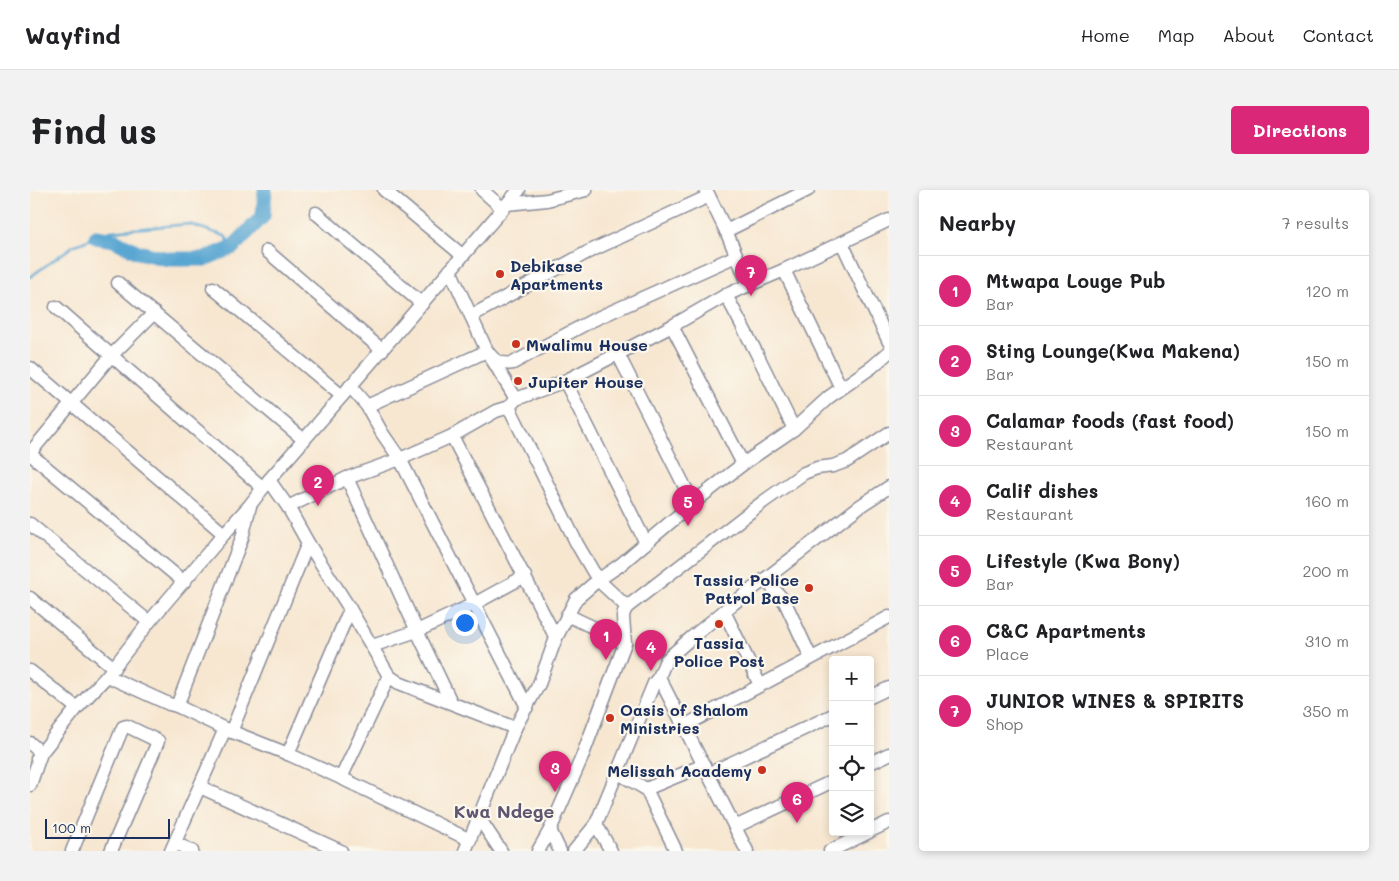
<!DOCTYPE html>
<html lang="en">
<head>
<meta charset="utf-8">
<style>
  body { margin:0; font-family:Mali,sans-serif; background:#f2f2f2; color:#202124 }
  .controls { position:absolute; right:15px; bottom:15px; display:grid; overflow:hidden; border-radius:5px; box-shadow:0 2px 8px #0003 }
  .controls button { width:45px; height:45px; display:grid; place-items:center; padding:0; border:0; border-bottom:1px solid #e0e0e0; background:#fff; color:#202124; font:25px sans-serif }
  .scale { position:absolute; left:15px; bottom:12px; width:125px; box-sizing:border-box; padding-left:5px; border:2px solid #1b2f5e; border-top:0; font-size:14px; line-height:18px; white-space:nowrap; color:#1b2f5e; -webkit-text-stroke:4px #fbf7ec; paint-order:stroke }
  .you { position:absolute; left:434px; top:432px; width:18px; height:18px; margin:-12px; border:4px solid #fff; border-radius:50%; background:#1a73e8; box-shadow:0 0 0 8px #1a73e833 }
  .badge { display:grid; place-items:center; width:32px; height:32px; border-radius:50%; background:#db2777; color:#fff; font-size:16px; font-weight:700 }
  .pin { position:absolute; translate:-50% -41px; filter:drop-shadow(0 1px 2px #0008) }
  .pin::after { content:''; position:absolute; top:26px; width:18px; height:15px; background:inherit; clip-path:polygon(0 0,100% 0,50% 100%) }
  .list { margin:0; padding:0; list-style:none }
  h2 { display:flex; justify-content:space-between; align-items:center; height:65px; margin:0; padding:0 20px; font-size:21px }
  h2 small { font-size:16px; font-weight:400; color:#757577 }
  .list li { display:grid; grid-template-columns:32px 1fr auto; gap:15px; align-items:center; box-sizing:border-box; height:70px; padding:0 20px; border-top:1px solid #e0e0e0 }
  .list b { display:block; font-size:19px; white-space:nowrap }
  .list p { margin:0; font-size:16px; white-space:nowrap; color:#757577 }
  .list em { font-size:16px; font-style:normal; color:#757577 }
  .icon { flex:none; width:28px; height:28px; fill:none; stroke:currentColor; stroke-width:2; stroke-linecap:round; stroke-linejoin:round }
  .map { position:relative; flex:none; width:859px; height:661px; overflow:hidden; border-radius:5px }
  header { display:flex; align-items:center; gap:30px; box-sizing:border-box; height:70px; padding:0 25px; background:#fff; border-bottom:1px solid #e0e0e0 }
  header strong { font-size:24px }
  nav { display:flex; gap:28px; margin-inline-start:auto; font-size:18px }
  .intro { display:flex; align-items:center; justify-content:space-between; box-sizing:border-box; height:120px; padding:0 30px }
  h1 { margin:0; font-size:35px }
  .button { padding:12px 22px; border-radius:5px; background:#db2777; color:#fff; font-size:18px; font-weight:700 }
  main { display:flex; gap:30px; padding:0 30px }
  aside { flex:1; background:#fff; border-radius:5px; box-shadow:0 2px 8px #0003 }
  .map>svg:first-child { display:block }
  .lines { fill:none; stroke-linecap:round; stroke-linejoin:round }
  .stream { stroke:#59a6d2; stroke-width:2.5 }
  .river { stroke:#59a6d2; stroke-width:15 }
  .minor-casing { stroke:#898b98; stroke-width:15 }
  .minor { stroke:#fff; stroke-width:12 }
  .poi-dot { fill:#c8321e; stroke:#fbf7ec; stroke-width:2 }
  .labels { text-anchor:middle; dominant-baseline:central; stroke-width:4.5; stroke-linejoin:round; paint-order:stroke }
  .poi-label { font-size:16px; font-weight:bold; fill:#1b2f5e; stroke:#fbf7ec; text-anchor:start }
  .neighbourhood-label { font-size:18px; font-weight:bold; fill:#5e5570; stroke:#fbf7ec }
</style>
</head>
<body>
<header>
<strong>Wayfind</strong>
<nav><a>Home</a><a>Map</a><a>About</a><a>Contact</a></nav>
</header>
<div class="intro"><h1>Find us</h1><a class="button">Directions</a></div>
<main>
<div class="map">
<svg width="859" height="661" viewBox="0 0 859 661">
  <rect width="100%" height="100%" fill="#fbf7ec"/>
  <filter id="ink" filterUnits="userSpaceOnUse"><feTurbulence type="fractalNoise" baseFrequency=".02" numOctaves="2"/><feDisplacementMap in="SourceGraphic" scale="10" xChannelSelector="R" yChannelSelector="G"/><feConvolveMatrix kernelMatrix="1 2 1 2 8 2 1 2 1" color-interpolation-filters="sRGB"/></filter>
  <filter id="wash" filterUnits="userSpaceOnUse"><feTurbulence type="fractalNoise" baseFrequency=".0096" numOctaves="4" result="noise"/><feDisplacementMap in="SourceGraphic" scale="20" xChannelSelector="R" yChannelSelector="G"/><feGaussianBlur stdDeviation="1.12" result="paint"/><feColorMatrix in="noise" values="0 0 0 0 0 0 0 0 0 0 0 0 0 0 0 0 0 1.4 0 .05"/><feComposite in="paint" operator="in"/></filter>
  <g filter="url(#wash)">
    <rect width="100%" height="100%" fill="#f7e7d1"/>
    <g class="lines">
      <!-- stream -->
      <polyline class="stream" points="0,87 43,56 81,41 159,34 195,46 203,57"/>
      <!-- river -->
      <polyline class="river" points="66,47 84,50 108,62 138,69 174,69 203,57 233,26 235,0"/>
    </g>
  </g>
  <g filter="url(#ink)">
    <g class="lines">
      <defs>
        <g id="minor">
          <polyline points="354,0 432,65"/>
          <polyline points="452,0 472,18"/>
          <polyline points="676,0 696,41 719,95"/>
          <polyline points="477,14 517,10 556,0"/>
          <polyline points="286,23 392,114"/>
          <polyline points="696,41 778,0"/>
          <polyline points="812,53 859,152"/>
          <polyline points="237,61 352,160"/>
          <path d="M420,80L457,161C464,171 471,175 483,173L563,130L706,66"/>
          <polyline points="754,80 811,198"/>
          <polyline points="88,93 274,250"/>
          <polyline points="183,98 312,206"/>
          <polyline points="696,105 725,160 764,239"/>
          <polyline points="26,117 233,298"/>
          <polyline points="441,126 556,63 679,6"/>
          <polyline points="642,136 713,274"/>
          <polyline points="588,164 663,313"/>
          <polyline points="0,178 194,344"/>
          <polyline points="535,191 616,353"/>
          <polyline points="320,196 337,216 352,243 370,269 497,517"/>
          <polyline points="337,216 457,161 486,209"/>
          <polyline points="479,217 547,354 568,390 597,417"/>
          <polyline points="422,246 526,448"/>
          <polyline points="0,263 81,166 124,123"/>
          <polyline points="0,264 154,392"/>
          <polyline points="317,288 387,441 421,512"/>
          <polyline points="239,290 258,317 278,353 320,419 359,486 369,493 485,538"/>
          <polyline points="258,317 317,288 370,269 422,246 466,221 479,217 486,209 535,191 642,136 696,105 754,80 859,30"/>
          <polyline points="0,334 119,432"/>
          <polyline points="735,389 755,412 781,468"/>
          <polyline points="0,408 84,478"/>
          <polyline points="694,421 730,495"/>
          <polyline points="537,425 569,440 595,453"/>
          <polyline points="342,456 387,441 444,414 495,386"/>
          <polyline points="0,481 47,518"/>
          <polyline points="77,486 139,514 147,516 195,539 258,564 311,588 440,650"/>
          <polyline points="629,487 717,661"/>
          <polyline points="840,507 859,498"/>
          <polyline points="147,516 212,348 220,316"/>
          <polyline points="654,536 859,427"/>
          <polyline points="201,542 278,353"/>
          <polyline points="0,553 11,563 7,569"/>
          <polyline points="258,564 320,419"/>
          <polyline points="840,573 859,564"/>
          <polyline points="588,583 616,599 674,575"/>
          <polyline points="678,584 803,525"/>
          <polyline points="311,588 359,486"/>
          <path d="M0,595L11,563L47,518L77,486L119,432L194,344L220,315L239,290C323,194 406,97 489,0"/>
          <polyline points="170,597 311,661"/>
          <polyline points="616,599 646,661"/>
          <polyline points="449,628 471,661"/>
          <polyline points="566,634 581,661"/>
          <polyline points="705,637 803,591"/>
          <polyline points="520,640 530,661"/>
          <polyline points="840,641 859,632"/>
          <polyline points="145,653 162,661"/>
          <polyline points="42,661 93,537 97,536 128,551 127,554 81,661"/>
          <polyline points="141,661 195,539"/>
          <polyline points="435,661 485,538 509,494 526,448 546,409 568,390 590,375 663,313 713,274 764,239 799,207 842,177 859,162"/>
          <polyline points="508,661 520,640 552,567 595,453 593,427 594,422 597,417 733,312 774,283 787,278 803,276 817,271 859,243"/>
          <polyline points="544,661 566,634 624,493 629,487 636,470 661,448 704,413 830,316 859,297"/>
          <polyline points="800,661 839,642"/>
        </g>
      </defs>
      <!-- minor casing -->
      <use href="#minor" class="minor-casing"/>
      <!-- minor -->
      <use href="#minor" class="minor"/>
    </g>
  </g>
  <!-- markers -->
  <g class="poi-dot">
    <circle cx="470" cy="84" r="5"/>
    <circle cx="486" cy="154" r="5"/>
    <circle cx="488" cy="191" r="5"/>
    <circle cx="779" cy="398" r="5"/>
    <circle cx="689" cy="434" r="5"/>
    <circle cx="580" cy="528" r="5"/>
    <circle cx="732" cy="580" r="5"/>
  </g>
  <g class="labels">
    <!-- poi labels -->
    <g class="poi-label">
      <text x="480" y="75">Debikase<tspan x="480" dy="18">Apartments</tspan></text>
      <text x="496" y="154">Mwalimu House</text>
      <text x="498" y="191">Jupiter House</text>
      <text x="769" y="389" text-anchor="end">Tassia Police<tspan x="769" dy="18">Patrol Base</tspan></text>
      <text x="689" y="452" text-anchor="middle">Tassia<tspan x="689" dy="18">Police Post</tspan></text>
      <text x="590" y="519">Oasis of Shalom<tspan x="590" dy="18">Ministries</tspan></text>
      <text x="722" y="580" text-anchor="end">Melissah Academy</text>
    </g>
    <!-- neighbourhood labels -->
    <g class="neighbourhood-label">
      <text x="474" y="621">Kwa Ndege</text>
    </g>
  </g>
</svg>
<div class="controls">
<button>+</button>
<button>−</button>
<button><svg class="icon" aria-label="locate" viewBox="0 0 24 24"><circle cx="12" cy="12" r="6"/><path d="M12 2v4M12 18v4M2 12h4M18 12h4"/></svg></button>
<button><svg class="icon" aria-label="layers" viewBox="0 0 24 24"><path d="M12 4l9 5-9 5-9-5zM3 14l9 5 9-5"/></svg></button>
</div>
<div class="scale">100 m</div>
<div class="you"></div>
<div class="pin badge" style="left:576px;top:470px">1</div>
<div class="pin badge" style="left:288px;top:316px">2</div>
<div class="pin badge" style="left:525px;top:602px">3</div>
<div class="pin badge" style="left:621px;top:481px">4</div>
<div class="pin badge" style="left:658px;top:336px">5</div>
<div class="pin badge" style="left:767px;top:633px">6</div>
<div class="pin badge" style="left:721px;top:106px">7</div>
</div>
<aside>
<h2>Nearby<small>7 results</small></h2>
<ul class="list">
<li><span class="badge">1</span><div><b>Mtwapa Louge Pub</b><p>Bar</p></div><em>120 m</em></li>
<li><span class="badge">2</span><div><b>Sting Lounge(Kwa Makena)</b><p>Bar</p></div><em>150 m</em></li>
<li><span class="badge">3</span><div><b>Calamar foods (fast food)</b><p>Restaurant</p></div><em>150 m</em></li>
<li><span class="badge">4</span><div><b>Calif dishes</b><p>Restaurant</p></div><em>160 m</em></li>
<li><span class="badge">5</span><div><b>Lifestyle (Kwa Bony)</b><p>Bar</p></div><em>200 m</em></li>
<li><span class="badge">6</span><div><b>C&amp;C Apartments</b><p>Place</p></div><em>310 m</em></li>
<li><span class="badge">7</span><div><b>JUNIOR WINES &amp; SPIRITS</b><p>Shop</p></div><em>350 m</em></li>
</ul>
</aside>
</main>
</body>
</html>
